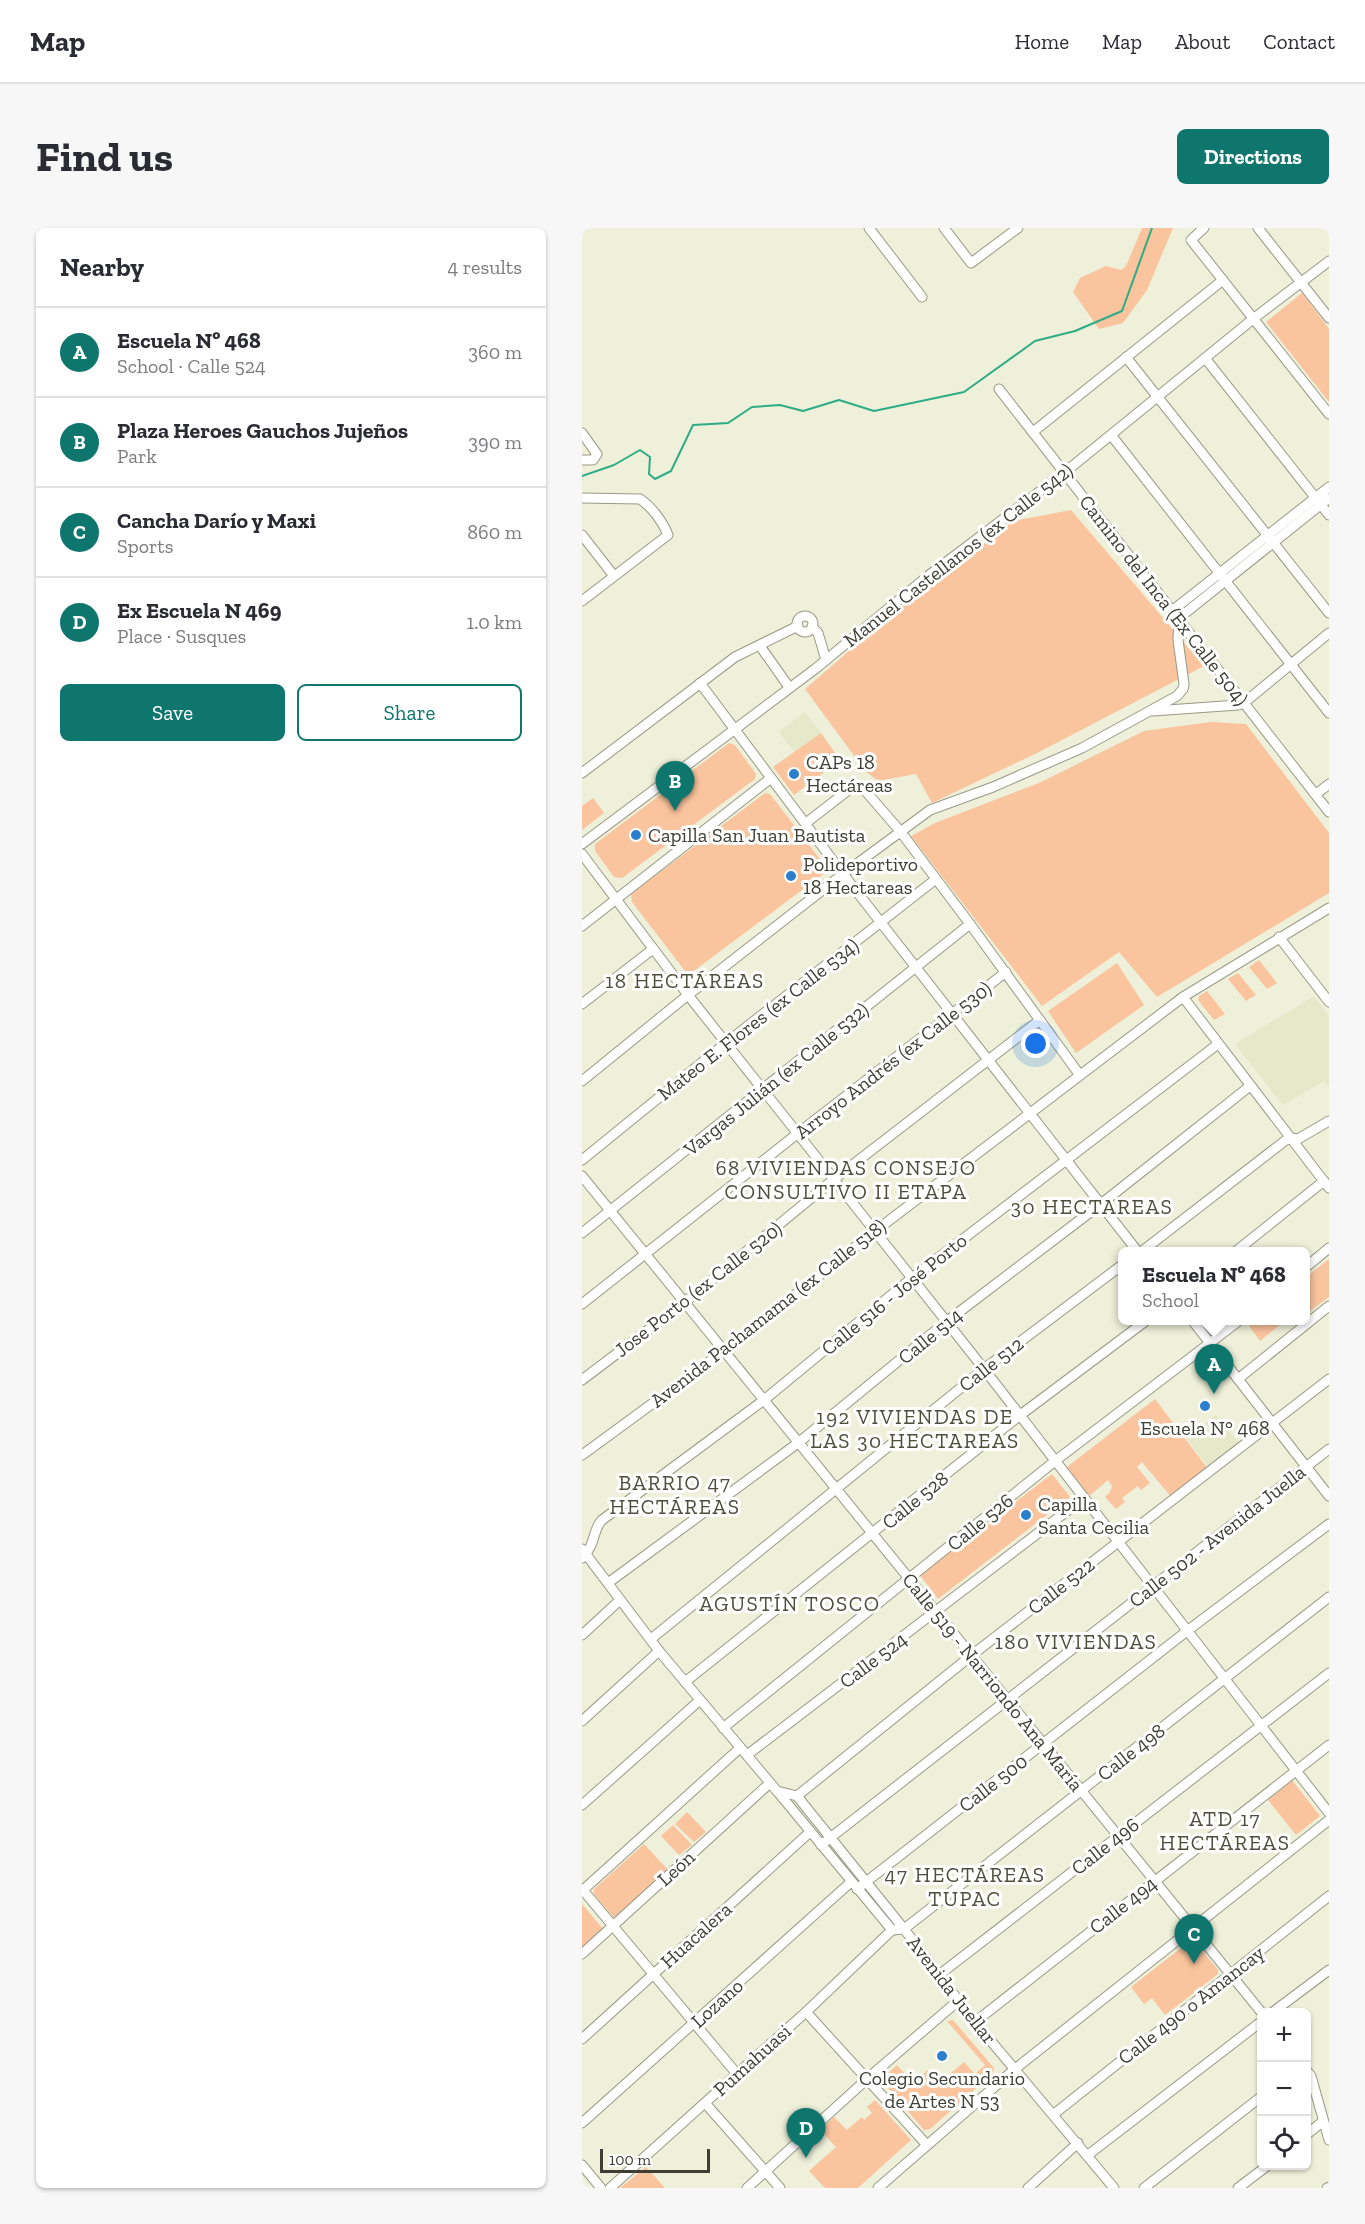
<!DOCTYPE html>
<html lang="en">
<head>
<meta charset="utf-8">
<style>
  body { margin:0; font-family:"Zilla Slab",serif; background:#f7f7f7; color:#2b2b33 }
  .controls { position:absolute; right:18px; bottom:18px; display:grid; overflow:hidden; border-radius:9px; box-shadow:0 2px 4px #0004 }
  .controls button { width:54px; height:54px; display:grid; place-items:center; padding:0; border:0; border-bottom:2px solid #e1e1e2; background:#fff; color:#2b2b33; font:30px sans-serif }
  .scale { position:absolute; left:18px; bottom:15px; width:110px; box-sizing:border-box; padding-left:6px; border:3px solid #3d3e34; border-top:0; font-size:16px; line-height:21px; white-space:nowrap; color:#3d3e34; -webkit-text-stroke:4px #fff; paint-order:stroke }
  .you { position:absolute; left:454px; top:816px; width:21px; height:21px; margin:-15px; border:4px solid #fff; border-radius:50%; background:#1a73e8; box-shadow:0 0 0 9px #1a73e833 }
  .badge { display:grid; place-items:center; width:39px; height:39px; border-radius:50%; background:#0f766e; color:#fff; font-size:20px; font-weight:700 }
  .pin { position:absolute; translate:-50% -50px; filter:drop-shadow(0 2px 3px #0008) }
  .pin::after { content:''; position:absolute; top:32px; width:21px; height:18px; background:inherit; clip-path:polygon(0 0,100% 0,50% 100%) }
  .popup { position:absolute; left:536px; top:1019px; width:192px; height:78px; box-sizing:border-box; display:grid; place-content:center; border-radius:9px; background:#fff; filter:drop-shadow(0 2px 4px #0005); font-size:20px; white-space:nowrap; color:#7c7c81 }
  .popup b { font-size:22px; color:#2b2b33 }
  .popup::after { content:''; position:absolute; left:50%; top:100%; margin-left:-12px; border:12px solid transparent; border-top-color:#fff }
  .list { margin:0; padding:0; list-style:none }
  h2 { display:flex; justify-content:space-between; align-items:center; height:78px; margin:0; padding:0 24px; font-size:26px }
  h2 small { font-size:20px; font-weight:400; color:#7c7c81 }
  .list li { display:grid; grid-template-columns:39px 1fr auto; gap:18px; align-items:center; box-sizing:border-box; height:90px; padding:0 24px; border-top:2px solid #e1e1e2 }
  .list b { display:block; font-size:22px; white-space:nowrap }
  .list p { margin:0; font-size:20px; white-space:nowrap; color:#7c7c81 }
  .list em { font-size:20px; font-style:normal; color:#7c7c81 }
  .actions { display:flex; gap:12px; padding:18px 24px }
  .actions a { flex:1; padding:14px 0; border:2px solid #0f766e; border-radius:9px; text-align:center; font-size:21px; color:#0f766e }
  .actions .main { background:#0f766e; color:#fff }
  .icon { flex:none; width:33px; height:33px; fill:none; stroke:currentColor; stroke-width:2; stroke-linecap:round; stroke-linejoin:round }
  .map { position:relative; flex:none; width:747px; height:1960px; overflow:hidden; border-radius:9px }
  header { display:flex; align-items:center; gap:36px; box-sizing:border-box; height:84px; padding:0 30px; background:#fff; border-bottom:2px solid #e1e1e2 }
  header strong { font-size:28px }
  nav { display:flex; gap:33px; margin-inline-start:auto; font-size:21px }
  .intro { display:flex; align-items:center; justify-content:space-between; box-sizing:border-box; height:144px; padding:0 36px }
  h1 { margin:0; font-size:42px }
  .button { padding:15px 27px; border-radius:9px; background:#0f766e; color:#fff; font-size:21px; font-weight:700 }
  main { display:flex; gap:36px; padding:0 36px }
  aside { flex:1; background:#fff; border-radius:9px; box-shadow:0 2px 4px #0004 }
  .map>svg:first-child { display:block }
  .built { fill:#e5e8c9 }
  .green { fill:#fac49e }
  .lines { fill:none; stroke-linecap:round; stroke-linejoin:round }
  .stream { stroke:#2dac85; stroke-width:2 }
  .minor-casing { stroke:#989a85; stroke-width:11 }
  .minor { stroke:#fff; stroke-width:9 }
  .poi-dot { fill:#2b7fcd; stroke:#fff; stroke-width:2 }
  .labels { text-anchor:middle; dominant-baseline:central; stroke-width:6; stroke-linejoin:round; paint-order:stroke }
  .street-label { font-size:20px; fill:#3d3e34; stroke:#fff }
  .poi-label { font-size:20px; fill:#3d3e34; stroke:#fff; text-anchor:start }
  .neighbourhood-label { font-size:21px; letter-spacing:1.5px; fill:#4d4f3b; stroke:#fff }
</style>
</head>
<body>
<header>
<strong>Map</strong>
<nav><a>Home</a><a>Map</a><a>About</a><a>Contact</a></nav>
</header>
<div class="intro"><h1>Find us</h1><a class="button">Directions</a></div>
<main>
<aside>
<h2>Nearby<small>4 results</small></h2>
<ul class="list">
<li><span class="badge">A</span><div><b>Escuela Nº 468</b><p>School · Calle 524</p></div><em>360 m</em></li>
<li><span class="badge">B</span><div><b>Plaza Heroes Gauchos Jujeños</b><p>Park</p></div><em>390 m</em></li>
<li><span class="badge">C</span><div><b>Cancha Darío y Maxi</b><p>Sports</p></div><em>860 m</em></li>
<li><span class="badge">D</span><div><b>Ex Escuela N 469</b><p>Place · Susques</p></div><em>1.0 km</em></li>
</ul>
<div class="actions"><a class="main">Save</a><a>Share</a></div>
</aside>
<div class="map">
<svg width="747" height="1960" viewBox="0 0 747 1960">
  <rect width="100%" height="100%" fill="#eef0d9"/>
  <!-- built -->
  <g class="built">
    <polygon points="223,484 239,505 212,524 197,504"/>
    <polygon points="732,768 747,788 747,859 742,853 701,877 653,816"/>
    <polygon points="634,1187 658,1216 627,1240 604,1210"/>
  </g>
  <!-- green -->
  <g class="green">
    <polygon points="560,0 591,0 565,62 541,95 517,101 491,64 498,50 524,38 539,42 544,38"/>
    <polygon points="720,65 747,101 747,174 684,94"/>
    <polygon points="489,282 622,438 459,523 350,575 334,546 296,553 284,544 223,461 297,397 431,293"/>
    <polygon points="629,494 664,496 747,605 747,665 575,769 537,724 460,778 329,608 353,595 457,555 562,503"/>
    <polygon points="239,505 258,532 212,567 191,539"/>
    <polygon points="147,515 153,517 174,546 173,551 40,650 32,649 13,623 13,616"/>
    <polygon points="183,565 188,566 244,639 244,644 109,745 103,743 50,674 49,666"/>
    <polygon points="11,570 22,585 0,602 0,578"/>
    <polygon points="677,732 695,755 685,761 667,739"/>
    <polygon points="535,735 562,777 494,825 466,783"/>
    <polygon points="656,745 674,767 664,773 646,751"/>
    <polygon points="625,763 643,786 632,792 616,772 617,768"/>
    <polygon points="747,1031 747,1069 724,1086 724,1049"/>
    <polygon points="674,1093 697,1093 699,1096 678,1113 667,1098"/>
    <polygon points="573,1171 626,1241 590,1270 560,1234 555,1239 568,1255 559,1262 556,1258 540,1270 543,1274 534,1281 523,1269 528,1264 530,1258 526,1252 506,1269 485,1239"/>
    <polygon points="470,1246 488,1269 356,1371 338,1347"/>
    <polygon points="710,1552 738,1588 714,1607 686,1572"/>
    <polygon points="105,1584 124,1604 112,1614 93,1596"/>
    <polygon points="91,1597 110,1617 97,1627 79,1608"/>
    <polygon points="62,1616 87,1643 36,1689 31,1689 12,1666 12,1661"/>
    <polygon points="0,1676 21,1701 0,1720"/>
    <polygon points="608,1713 612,1713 636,1742 636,1746 583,1787 570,1770 562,1776 549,1759"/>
    <polygon points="371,1792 412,1840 411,1845 348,1901 342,1902 301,1854 302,1849 315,1837 336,1861 342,1855 338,1850 345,1842 357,1855 382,1834 393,1846 403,1837 365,1793"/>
    <polygon points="293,1872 329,1912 276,1960 243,1960 227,1943 254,1919 238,1902 252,1889 265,1902 280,1889 282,1892 290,1885 285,1879"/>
    <polygon points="64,1939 83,1960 38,1960"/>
  </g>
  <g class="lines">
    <!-- stream -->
    <polyline class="stream" points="0,248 32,237 58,222 68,229 67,246 73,251 89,243 111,197 146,195 170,179 198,177 221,183 257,172 292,183 382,164 453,113 493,103 540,83 570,0"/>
    <defs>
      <g id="minor">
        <polyline points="287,0 340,69"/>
        <polyline points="362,0 389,35 436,0"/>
        <polyline points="622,0 609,12 747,186"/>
        <polyline points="676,0 747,90"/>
        <polyline points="544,129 747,385"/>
        <polyline points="623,130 747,287"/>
        <polyline points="417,161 747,584"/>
        <polyline points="451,204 641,52"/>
        <polyline points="0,205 15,226 11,232 0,232"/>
        <polyline points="529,207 747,485"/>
        <path d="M0,270L58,271C70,279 81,294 86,307L0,373"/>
        <polyline points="0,307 32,348"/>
        <polyline points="591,382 747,259"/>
        <circle cx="223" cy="396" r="8"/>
        <polyline points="230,399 236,405 244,432"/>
        <polyline points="178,418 207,459"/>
        <polyline points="118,455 261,646 556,1024"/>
        <polyline points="571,483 656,477 663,474 747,405"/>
        <polyline points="0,545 153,429 216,398"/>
        <polyline points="734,566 747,556"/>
        <polyline points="224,595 273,557 280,559 318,603 388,696 497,846"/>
        <polyline points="0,616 233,441 346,348 482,245 671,91 747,33"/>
        <polyline points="0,626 106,767 402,1141 747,1585"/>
        <polyline points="0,698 189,550"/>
        <polyline points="697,709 747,774"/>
        <polyline points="601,769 747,960"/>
        <polyline points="0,776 71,721"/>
        <polyline points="0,853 106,767 261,646 348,582 411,559 500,520 595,468 601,461 602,456 596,412 597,390 747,270"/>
        <polyline points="0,932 144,815 354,651"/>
        <polyline points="0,948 680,1785"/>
        <polyline points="0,1005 388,696"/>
        <polyline points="559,1024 704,912 709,910 716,911 747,893"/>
        <polyline points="653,1024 742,953"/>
        <polyline points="724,1039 747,1020"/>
        <polyline points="0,1076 215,906 424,744"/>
        <polyline points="610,1092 747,1268"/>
        <polyline points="656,1151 747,1078"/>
        <polyline points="0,1152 103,1074 251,952 458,792"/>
        <polyline points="0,1227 142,1123 292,1004 601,769 747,680"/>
        <polyline points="0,1321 77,1423 195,1563 215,1568 322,1701 393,1794 532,1960"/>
        <path d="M0,1330C15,1315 10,1302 20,1292L182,1172L330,1050L636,816"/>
        <polyline points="26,1355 216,1215 364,1094 519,976 668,858"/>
        <polyline points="0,1407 38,1372"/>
        <polyline points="69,1411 402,1141 540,1037"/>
        <polyline points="103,1454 437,1188 565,1092"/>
        <polyline points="0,1493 77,1423"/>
        <polyline points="141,1500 473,1233 658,1092"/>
        <polyline points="165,1527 502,1270"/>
        <polyline points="195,1563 310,1702"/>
        <polyline points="215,1568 390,1427 747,1151"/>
        <polyline points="0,1577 118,1472"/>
        <polyline points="239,1617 747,1221"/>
        <polyline points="0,1661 155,1846"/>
        <polyline points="275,1661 605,1403 747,1296"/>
        <polyline points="0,1663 158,1520"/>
        <polyline points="310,1702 322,1701 747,1369"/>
        <polyline points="0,1726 188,1555"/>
        <polyline points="357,1747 747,1445"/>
        <polyline points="224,1784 345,1917"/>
        <polyline points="691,1784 747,1742"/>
        <polyline points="393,1794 747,1517"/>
        <polyline points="0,1811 228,1604"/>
        <polyline points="724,1842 729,1848 747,1912"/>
        <polyline points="123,1875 198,1960"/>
        <polyline points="472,1886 747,1668"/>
        <polyline points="0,1895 269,1654"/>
        <polyline points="724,1907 740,1894"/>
        <polyline points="506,1927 680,1793"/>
        <polyline points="0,1937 19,1960"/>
        <polyline points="28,1960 224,1784 310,1702"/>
        <polyline points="165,1960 285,1851 377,1772"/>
        <polyline points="296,1960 433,1841 747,1592"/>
        <polyline points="446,1960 496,1915"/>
        <polyline points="562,1960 680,1868"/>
        <polyline points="656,1960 685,1938"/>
        <polyline points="745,1960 747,1959"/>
      </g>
    </defs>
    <!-- minor casing -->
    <use href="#minor" class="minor-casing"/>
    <!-- minor -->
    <use href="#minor" class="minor"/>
  </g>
  <!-- markers -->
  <g class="poi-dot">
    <circle cx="212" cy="546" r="6"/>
    <circle cx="54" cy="607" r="6"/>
    <circle cx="209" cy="648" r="6"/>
    <circle cx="623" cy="1178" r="6"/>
    <circle cx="444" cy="1287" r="6"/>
    <circle cx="360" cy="1828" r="6"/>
  </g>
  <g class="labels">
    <!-- street labels -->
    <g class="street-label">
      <text transform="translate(376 327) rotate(-38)">Manuel Castellanos (ex Calle 542)</text>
      <text transform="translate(582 372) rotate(52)">Camino del Inca (Ex Calle 504)</text>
      <text transform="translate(176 791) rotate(-38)">Mateo E. Flores (ex Calle 534)</text>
      <text transform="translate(311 832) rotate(-38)">Arroyo Andrés (ex Calle 530)</text>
      <text transform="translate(194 851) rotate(-39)">Vargas Julián (ex Calle 532)</text>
      <text transform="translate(116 1061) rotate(-38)">Jose Porto (ex Calle 520)</text>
      <text transform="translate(312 1066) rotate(-39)">Calle 516 - José Porto</text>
      <text transform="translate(186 1085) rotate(-38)">Avenida Pachamama (ex Calle 518)</text>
      <text transform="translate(348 1108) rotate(-39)">Calle 514</text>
      <text transform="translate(409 1136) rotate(-38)">Calle 512</text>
      <text transform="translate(333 1272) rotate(-39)">Calle 528</text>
      <text transform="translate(398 1294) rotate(-39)">Calle 526</text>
      <text transform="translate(635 1308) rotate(-38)">Calle 502 - Avenida Juella</text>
      <text transform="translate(479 1358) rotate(-38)">Calle 522</text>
      <text transform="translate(291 1432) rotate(-37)">Calle 524</text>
      <text transform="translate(411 1454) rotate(51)">Calle 519 - Narriondo Ana María</text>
      <text transform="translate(549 1524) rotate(-38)">Calle 498</text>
      <text transform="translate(411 1555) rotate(-38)">Calle 500</text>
      <text transform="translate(523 1618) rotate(-38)">Calle 496</text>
      <text transform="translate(94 1640) rotate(-42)">León</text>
      <text transform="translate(541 1677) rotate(-38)">Calle 494</text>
      <text transform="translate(114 1707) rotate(-42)">Huacalera</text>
      <text transform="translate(370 1762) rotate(52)">Avenida Juellar</text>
      <text transform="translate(135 1775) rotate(-42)">Lozano</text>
      <text transform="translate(609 1777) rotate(-38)">Calle 490 o Amancay</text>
      <text transform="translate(170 1832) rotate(-42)">Pumahuasi</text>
    </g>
    <!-- poi labels -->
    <g class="poi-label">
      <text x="224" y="534">CAPs 18<tspan x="224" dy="23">Hectáreas</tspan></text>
      <text x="66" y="607">Capilla San Juan Bautista</text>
      <text x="221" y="636">Polideportivo<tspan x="221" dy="23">18 Hectareas</tspan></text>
      <text x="623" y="1200" text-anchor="middle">Escuela N° 468</text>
      <text x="456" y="1276">Capilla<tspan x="456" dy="23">Santa Cecilia</tspan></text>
      <text x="360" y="1850" text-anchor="middle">Colegio Secundario<tspan x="360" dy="23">de Artes N 53</tspan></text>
    </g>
    <!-- neighbourhood labels -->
    <g class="neighbourhood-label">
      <text x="103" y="752">18 HECTÁREAS</text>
      <text x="264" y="939">68 VIVIENDAS CONSEJO<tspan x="264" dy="24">CONSULTIVO II ETAPA</tspan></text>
      <text x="510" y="978">30 HECTAREAS</text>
      <text x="333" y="1188">192 VIVIENDAS DE<tspan x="333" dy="24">LAS 30 HECTAREAS</tspan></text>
      <text x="93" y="1254">BARRIO 47<tspan x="93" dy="24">HECTÁREAS</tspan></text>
      <text x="208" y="1375">AGUSTÍN TOSCO</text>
      <text x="494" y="1413">180 VIVIENDAS</text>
      <text x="643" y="1590">ATD 17<tspan x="643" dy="24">HECTÁREAS</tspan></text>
      <text x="383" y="1646">47 HECTÁREAS<tspan x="383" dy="24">TUPAC</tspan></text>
    </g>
  </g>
</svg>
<div class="controls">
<button>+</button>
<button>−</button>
<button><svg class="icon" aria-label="locate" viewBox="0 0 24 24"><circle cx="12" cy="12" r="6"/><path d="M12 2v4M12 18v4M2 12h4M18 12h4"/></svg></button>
</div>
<div class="scale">100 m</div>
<div class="you"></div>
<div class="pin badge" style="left:632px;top:1166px">A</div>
<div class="popup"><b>Escuela Nº 468</b>School</div>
<div class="pin badge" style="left:93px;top:583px">B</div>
<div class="pin badge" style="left:612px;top:1736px">C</div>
<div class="pin badge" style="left:224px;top:1930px">D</div>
</div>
</main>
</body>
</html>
